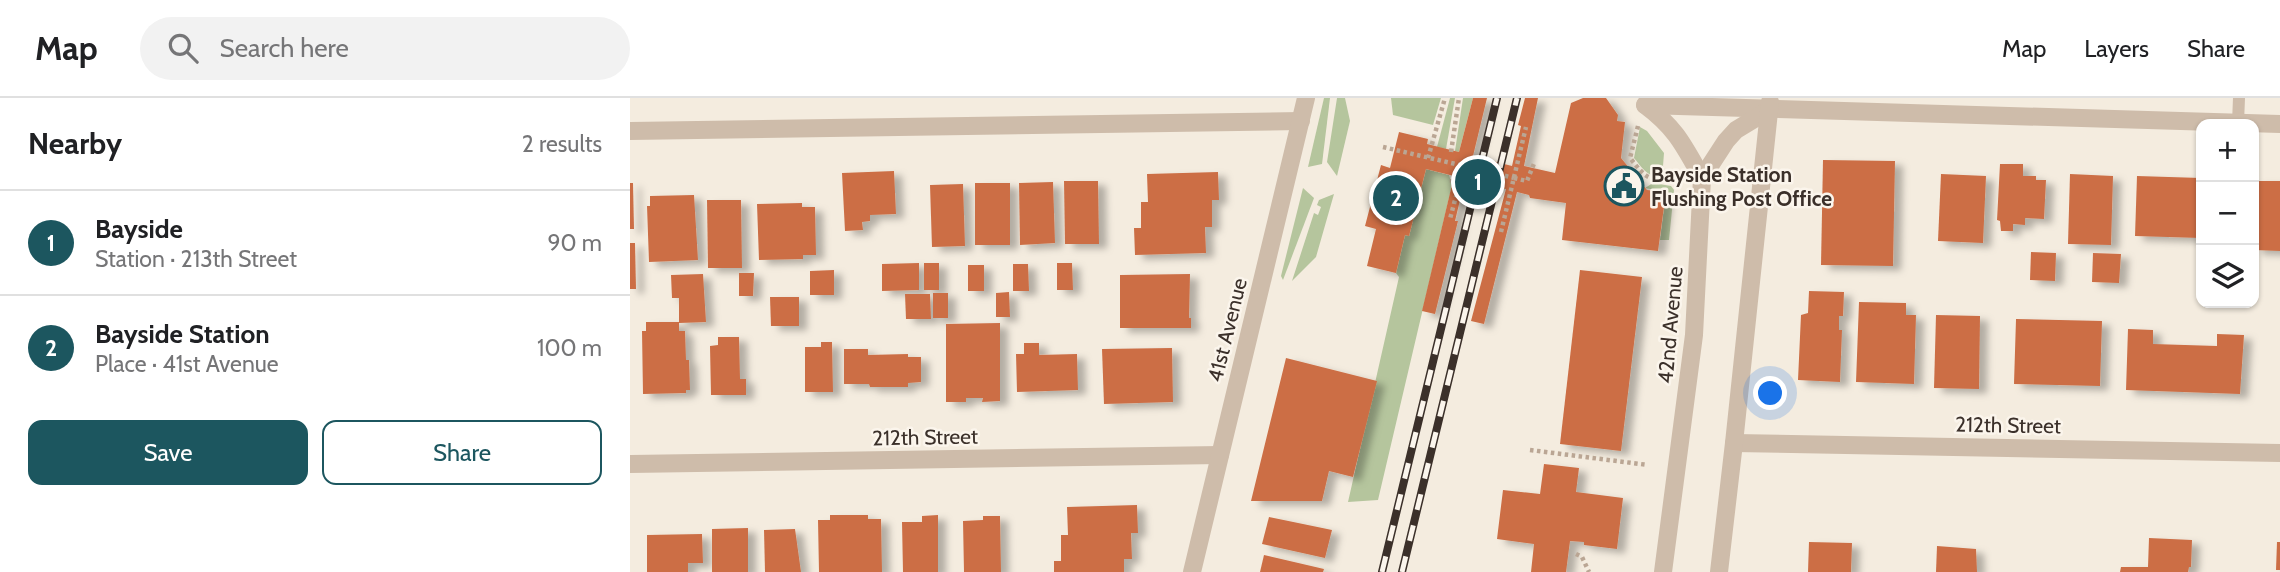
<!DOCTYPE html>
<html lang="en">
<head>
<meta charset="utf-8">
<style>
  body { margin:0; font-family:Cabin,sans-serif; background:#f2f2f2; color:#202124 }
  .controls { position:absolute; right:21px; top:21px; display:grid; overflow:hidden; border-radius:14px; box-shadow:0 2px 5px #0004 }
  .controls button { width:63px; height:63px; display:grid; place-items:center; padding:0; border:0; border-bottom:2px solid #e0e0e0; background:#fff; color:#202124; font:35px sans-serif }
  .you { position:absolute; left:1141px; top:296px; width:24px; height:24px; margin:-18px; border:5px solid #fff; border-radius:50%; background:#1a73e8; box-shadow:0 0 0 10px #1a73e833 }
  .badge { display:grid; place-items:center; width:46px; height:46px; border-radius:50%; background:#1c565f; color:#fff; font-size:23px; font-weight:700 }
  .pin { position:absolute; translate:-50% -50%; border:4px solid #fff; box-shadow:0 2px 7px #0006 }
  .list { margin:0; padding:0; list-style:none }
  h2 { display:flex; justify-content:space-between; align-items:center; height:91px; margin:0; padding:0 28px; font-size:30px }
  h2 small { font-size:23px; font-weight:400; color:#757577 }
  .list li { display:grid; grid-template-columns:46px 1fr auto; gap:21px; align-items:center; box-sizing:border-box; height:105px; padding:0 28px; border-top:2px solid #e0e0e0 }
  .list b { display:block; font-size:26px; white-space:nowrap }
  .list p { margin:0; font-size:23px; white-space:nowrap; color:#757577 }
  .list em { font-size:23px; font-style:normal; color:#757577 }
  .actions { display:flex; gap:14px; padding:21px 28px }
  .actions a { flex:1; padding:16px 0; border:2px solid #1c565f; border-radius:14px; text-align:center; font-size:24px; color:#1c565f }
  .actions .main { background:#1c565f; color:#fff }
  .icon { flex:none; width:38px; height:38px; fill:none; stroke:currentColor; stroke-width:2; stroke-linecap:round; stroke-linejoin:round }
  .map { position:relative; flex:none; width:1650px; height:474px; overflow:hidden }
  header { display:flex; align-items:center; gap:42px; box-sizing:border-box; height:98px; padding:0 35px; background:#fff; border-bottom:2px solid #e0e0e0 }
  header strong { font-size:33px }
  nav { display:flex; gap:38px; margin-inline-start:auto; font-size:24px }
  .search { width:490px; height:63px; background:#f2f2f2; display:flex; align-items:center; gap:18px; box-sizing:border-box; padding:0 24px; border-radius:38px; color:#757577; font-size:26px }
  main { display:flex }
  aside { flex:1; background:#fff }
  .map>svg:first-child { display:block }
  .green { fill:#b5c59d }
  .building { fill:#cc6e45; filter:url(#shadow) }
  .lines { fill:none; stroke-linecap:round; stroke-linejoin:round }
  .path { stroke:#baa694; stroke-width:4.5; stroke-dasharray:3.5 3.5; stroke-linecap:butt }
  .service { stroke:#cebcaa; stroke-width:12 }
  .minor { stroke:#cebcaa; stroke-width:18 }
  .rail-casing { stroke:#3b302a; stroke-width:8 }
  .rail { stroke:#fbf5ec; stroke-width:5; stroke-dasharray:16; stroke-linecap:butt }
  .path-bridge { stroke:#baa694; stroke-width:4.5; stroke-dasharray:3.5 3.5; stroke-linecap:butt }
  .labels { text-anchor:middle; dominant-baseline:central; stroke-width:5; stroke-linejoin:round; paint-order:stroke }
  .poi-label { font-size:21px; font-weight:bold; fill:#3b302a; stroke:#fbf5ec; text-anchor:start }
  .street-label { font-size:21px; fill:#3b302a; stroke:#fbf5ec }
</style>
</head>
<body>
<header>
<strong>Map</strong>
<div class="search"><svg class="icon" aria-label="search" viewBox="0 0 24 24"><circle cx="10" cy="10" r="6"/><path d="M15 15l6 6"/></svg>Search here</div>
<nav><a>Map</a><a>Layers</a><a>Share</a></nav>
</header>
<main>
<aside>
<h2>Nearby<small>2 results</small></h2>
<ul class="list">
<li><span class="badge">1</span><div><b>Bayside</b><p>Station · 213th Street</p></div><em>90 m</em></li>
<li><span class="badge">2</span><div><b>Bayside Station</b><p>Place · 41st Avenue</p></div><em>100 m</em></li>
</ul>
<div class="actions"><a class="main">Save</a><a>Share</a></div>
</aside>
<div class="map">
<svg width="1650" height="474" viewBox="0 0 1650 474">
  <defs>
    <filter id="shadow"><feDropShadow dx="8" dy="4.5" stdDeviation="3.5" flood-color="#0004"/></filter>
  </defs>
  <rect width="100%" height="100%" fill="#f4ecdf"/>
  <!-- green -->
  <g class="green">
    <polygon points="694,0 700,0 692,66 678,69"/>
    <polygon points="707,0 715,0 720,23 707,78 697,64"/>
    <polygon points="761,0 811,0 803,27 763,17"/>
    <polygon points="820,0 825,0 816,51 807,49"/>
    <polygon points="833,0 843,0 829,54 825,53"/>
    <path d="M1010,29L1017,33L1034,55L1033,68L1037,76L1035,79C1018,80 1014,72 1004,60Z"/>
    <polygon points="796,71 819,77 822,87 748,402 718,404 769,179 766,175 775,137 779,138"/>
    <polygon points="1023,85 1041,88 1044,92 1039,142 1030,142 1036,94 1015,90"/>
    <polygon points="673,90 684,100 653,182 651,178"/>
    <polygon points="704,96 686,159 662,183 684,115 688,117 691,109 687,107 689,102"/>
  </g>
  <!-- building -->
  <g class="building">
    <polygon points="843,0 857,0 843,58 882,68 891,28 888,27 895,0 908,0 894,68 925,75 941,5 953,0 976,0 988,17 987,23 995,24 991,60 1017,92 1036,94 1028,153 932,142 936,105 900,100 899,97 887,94 854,226 841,223 876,91 835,81 825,123 828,123 805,216 792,213 824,78 796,71 779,138 775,137 766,175 737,168 746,131 735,128 751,67 760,70 769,34 798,41 797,46 829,54"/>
    <polygon points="1193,62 1265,63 1263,168 1191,167"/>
    <polygon points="1370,66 1393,66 1393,78 1406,78 1406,82 1416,82 1414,121 1395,120 1395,127 1383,126 1383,133 1371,133 1370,123 1367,122"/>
    <polygon points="264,73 266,116 240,117 240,123 232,124 233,132 215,133 212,75"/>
    <polygon points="588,74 589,102 582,102 582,129 575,129 576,155 505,157 504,130 511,130 511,104 518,104 517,76"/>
    <polygon points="1311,76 1356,78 1353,145 1308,143"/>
    <polygon points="1440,76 1483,78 1481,147 1438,146"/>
    <polygon points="1507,78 1571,80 1571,140 1505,138"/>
    <polygon points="434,83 468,83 469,146 435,146"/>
    <polygon points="1625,83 1650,83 1650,153 1624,152"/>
    <polygon points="423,84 425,145 390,147 389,85"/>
    <polygon points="0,85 3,85 4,131 0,131"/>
    <rect x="345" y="85" width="35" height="62"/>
    <polygon points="333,86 335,148 302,149 300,87"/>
    <polygon points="64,97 68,162 19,164 17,108 20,108 20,98"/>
    <polygon points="77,102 111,102 112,170 78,170"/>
    <polygon points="172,105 172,109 185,109 186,157 173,157 173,161 129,162 127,106"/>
    <polygon points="0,145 5,145 6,191 0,191"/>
    <polygon points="1401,154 1426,155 1425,183 1400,182"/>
    <polygon points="1463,155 1491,156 1489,185 1462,184"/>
    <polygon points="289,165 289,192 252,193 252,166"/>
    <rect x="294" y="165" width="15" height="27"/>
    <polygon points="427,165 442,165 443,192 427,192"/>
    <polygon points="383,166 398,166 399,193 383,193"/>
    <rect x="338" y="167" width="16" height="26"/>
    <polygon points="204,172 204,197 180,197 180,173"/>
    <polygon points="950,172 1012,179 991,353 930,346"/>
    <polygon points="109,175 124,175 123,198 109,198"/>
    <polygon points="73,176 76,224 49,225 49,233 55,233 56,262 59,262 60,292 56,292 56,295 13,296 12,233 16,233 16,224 49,224 49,200 42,200 41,177"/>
    <polygon points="560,176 559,220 561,220 561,230 490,230 490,177"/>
    <polygon points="1179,193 1214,194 1213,218 1209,218 1209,232 1212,232 1210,284 1168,282 1171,217 1178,215"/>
    <polygon points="379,194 380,219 366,219 366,195"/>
    <rect x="303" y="195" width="15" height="25"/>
    <polygon points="275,196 300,196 301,221 276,221"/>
    <polygon points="140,199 169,199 169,228 141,228"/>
    <polygon points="1229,204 1276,205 1276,217 1286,217 1284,286 1226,284"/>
    <polygon points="1306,217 1350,218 1349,291 1304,290"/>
    <polygon points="1386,221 1472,223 1470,288 1384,286"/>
    <polygon points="370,225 370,303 352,304 353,300 336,300 336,304 316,304 316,226"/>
    <polygon points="1498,231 1523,232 1523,246 1587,248 1587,236 1614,237 1610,296 1496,292"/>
    <polygon points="88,239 109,239 110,281 116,281 116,297 81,297 80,248 88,247"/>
    <polygon points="191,244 202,244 203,294 175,294 175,249 191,249"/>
    <polygon points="394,245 409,245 409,257 447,256 448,292 387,294 386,256 394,256"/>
    <polygon points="542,250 543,304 474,306 472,251"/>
    <polygon points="214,251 238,251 238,257 278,256 278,259 291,259 291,284 278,285 278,289 240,289 239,286 214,286"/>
    <polygon points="656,260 747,283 723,379 699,373 692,403 621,403"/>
    <polygon points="914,366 949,370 946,394 993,400 987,451 954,447 954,444 940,443 936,474 901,474 904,446 867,441 873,392 910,396"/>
    <polygon points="507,407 508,435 501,435 502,461 494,461 494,474 424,474 424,463 431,463 431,437 438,437 437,409"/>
    <polygon points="200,417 238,417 238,421 251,421 252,474 189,474 188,422 200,422"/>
    <polygon points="308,417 308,474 273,474 272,424 292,424 292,418"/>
    <polygon points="353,418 370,418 371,474 334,474 333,423 353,422"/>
    <polygon points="639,419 702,432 695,460 632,446"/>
    <polygon points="118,430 118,474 82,474 82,431"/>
    <polygon points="165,431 171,474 135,474 134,432"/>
    <polygon points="72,436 73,465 58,465 58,474 17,474 17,437"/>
    <polygon points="1519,440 1562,442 1561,469 1559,469 1558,474 1490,474 1491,469 1518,469"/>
    <polygon points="1179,444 1222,445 1221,474 1178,474"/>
    <polygon points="1647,444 1650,444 1650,472 1646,472"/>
    <polygon points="1307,448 1346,451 1347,474 1306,474"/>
    <polygon points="634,457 694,471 693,474 630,474"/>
  </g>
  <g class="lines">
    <!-- path -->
    <g class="path">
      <path d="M1008,28L1000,60C1016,80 1017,82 1044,83"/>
      <polyline points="753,49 834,68 820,121"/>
      <polyline points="821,54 829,0"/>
      <polyline points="798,60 815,0"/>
      <polyline points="884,80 897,83 905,63"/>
      <polyline points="822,81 822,86"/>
      <polyline points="871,134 896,29"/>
      <polyline points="900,352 1018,367"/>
      <polyline points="946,456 952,459 959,474"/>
    </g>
    <!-- service -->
    <polyline class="service" points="1608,25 1609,0"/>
    <!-- minor -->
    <g class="minor">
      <polyline points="1015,7 1650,26"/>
      <path d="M1015,7C1046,30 1054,48 1072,80"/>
      <polyline points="0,33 671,23"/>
      <polyline points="1104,345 1650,355"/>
      <polyline points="0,366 590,357"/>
      <polyline points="562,474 676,0"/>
      <polyline points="1033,474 1064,237 1072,80 1096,43 1106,32 1139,12"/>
      <polyline points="1089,474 1104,345 1140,4"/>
    </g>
    <defs>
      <g id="rail">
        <polyline points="752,474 867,0"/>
        <polyline points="772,474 887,0"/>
      </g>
    </defs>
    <!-- rail casing -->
    <use href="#rail" class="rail-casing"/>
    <!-- rail -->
    <use href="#rail" class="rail"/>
    <!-- path-bridge -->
    <polyline class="path-bridge" points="834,68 884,80"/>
  </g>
  <!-- icons -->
  <defs>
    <symbol id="civic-ring" viewBox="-11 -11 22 22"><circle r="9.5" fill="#fbf5ec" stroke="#1c565f" stroke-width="1.5"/><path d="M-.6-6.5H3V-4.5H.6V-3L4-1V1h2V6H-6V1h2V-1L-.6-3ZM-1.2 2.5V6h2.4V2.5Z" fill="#1c565f"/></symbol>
  </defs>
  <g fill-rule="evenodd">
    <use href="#civic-ring" x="972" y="66" width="44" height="44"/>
  </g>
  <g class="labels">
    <!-- poi labels -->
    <g class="poi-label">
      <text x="1021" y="76">Bayside Station<tspan x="1021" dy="24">Flushing Post Office</tspan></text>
    </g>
    <!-- street labels -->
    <g class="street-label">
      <text transform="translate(1040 227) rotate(-85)">42nd Avenue</text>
      <text transform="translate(597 232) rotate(-76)">41st Avenue</text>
      <text transform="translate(1378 327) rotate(1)">212th Street</text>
      <text transform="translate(295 339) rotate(-1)">212th Street</text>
    </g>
  </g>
</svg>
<div class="controls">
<button>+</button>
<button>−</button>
<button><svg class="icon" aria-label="layers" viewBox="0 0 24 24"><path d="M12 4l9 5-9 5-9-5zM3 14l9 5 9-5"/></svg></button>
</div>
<div class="you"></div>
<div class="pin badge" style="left:848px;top:84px">1</div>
<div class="pin badge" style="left:766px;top:100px">2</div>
</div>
</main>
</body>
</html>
